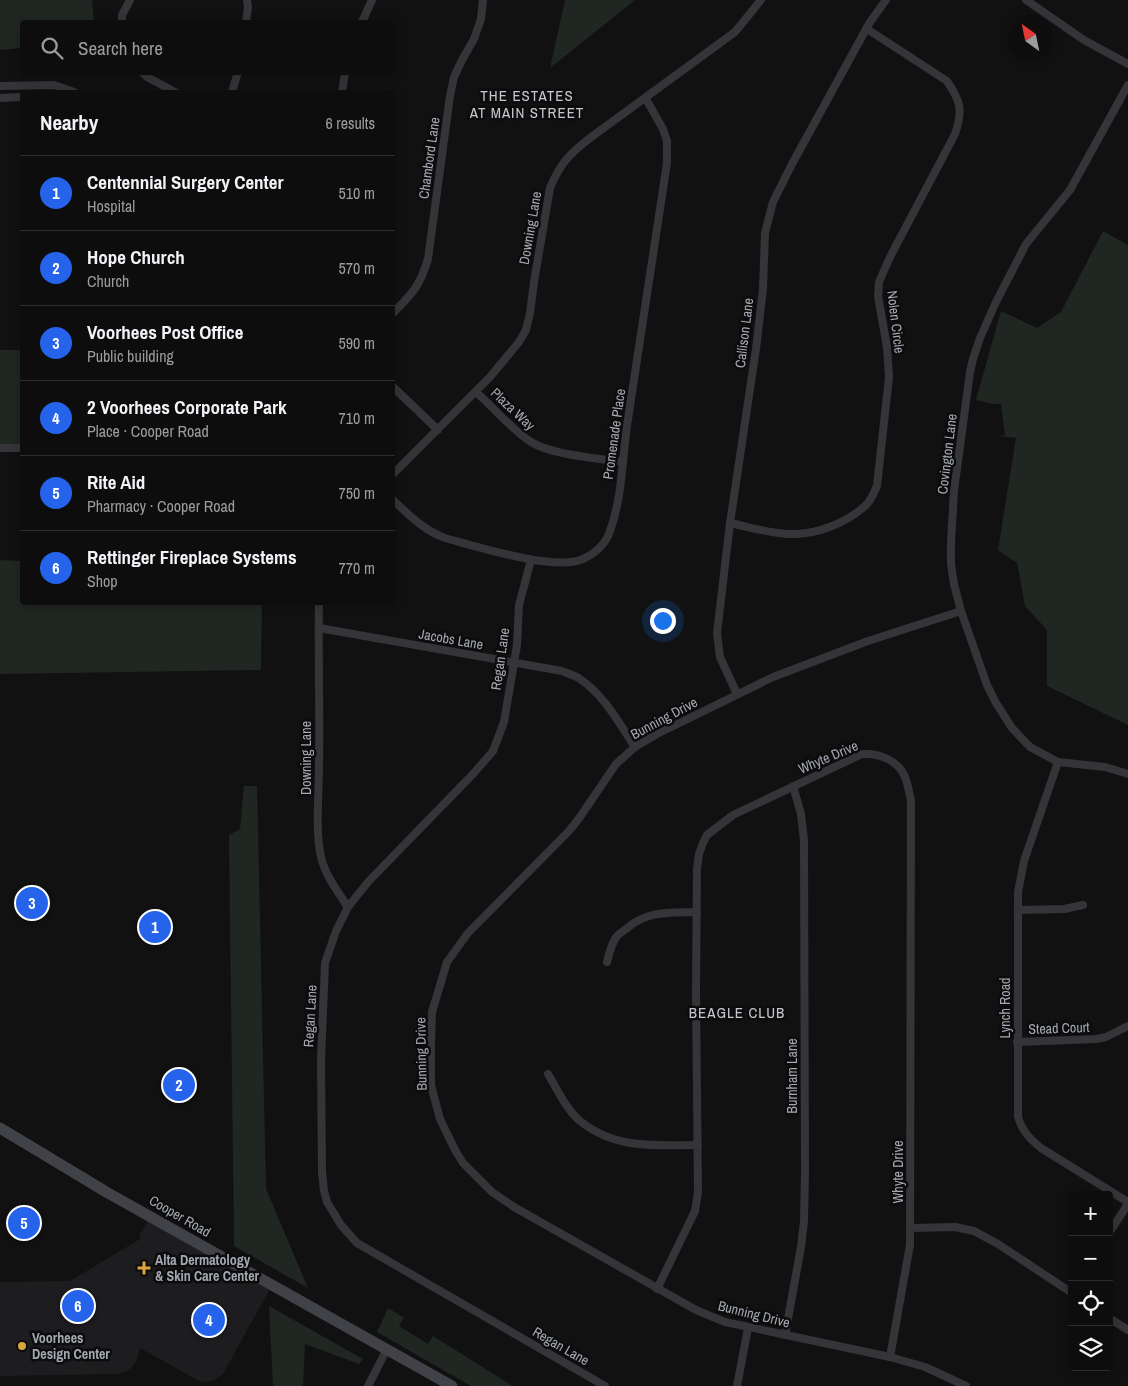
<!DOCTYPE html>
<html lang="en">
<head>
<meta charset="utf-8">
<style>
  body { margin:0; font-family:"Archivo Narrow",sans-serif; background:#161617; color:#f1f3f6 }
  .controls { position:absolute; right:15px; bottom:15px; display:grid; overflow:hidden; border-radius:5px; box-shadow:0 2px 12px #0003 }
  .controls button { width:45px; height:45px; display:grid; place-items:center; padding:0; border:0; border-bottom:1px solid #2d2d2e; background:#0d0d0e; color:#f1f3f6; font:25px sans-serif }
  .compass { position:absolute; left:1008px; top:15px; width:45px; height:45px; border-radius:50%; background:#0d0d0e; box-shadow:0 2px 12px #0003; rotate:327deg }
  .you { position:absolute; left:662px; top:620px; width:18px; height:18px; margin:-12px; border:4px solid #fff; border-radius:50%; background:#1a73e8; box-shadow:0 0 0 8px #1a73e833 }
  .badge { display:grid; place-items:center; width:32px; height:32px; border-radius:50%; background:#2563eb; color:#fff; font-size:16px; font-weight:700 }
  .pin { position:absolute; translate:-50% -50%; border:2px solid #fff; box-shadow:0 1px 5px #0006 }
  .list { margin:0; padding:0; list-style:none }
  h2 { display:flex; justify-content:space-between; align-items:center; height:65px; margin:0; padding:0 20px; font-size:21px }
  h2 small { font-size:16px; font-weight:400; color:#9a9c9e }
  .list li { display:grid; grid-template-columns:32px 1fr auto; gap:15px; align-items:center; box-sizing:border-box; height:75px; padding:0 20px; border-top:1px solid #2d2d2e }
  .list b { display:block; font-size:19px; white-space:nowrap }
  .list p { margin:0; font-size:16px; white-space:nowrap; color:#9a9c9e }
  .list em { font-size:16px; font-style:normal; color:#9a9c9e }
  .icon { flex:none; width:28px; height:28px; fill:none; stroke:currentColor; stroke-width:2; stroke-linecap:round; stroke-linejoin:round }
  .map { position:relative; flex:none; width:1128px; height:1386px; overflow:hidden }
  .search { position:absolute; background:#0d0d0e; box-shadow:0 2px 12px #0003; left:20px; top:20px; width:375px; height:55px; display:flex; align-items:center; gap:12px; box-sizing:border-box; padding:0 18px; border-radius:5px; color:#9a9c9e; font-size:19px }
  .panel { position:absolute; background:#0d0d0e; box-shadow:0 2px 12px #0003; left:20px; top:90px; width:375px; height:515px; border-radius:5px }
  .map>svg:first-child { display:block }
  .built { fill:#1d1d1f }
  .green { fill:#202621 }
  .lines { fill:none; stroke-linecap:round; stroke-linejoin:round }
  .street { stroke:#353539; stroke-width:8 }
  .secondary { stroke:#414247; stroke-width:11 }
  .poi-dot { fill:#dba540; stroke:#0c0c0d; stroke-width:2 }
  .labels { text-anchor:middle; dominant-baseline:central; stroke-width:5; stroke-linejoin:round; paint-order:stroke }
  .street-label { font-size:14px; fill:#a4a8b1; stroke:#0c0c0d }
  .poi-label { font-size:14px; font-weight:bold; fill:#a4a8b1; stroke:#0c0c0d; text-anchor:start }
  .neighbourhood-label { font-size:15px; letter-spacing:1px; fill:#c4c7ce; stroke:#0c0c0d }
</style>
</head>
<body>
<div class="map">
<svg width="1128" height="1386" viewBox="0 0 1128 1386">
  <rect width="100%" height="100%" fill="#111112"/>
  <!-- built -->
  <polygon class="built" points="150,1217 272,1285 223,1374 218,1378 212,1381 205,1382 199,1381 140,1348 136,1362 131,1368 125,1372 118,1374 0,1376 0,1282 70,1281 140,1239 140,1234"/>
  <!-- green -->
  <g class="green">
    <polygon points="0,0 92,0 94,22 22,22 22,48 0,50"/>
    <polygon points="565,0 635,0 550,68"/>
    <polygon points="1103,231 1128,245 1128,725 1047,686 1047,630 1025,606 1017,563 998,550 1016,438 998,436 1005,435 1001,404 994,404 976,400 1001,311 1037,328 1061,312"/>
    <rect x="0" y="350" width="22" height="98"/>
    <polygon points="0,560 22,561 22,602 262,603 261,670 0,674"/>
    <polygon points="244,786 257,786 266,1189 308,1288 234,1246 229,835 240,829"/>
    <polygon points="269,1306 363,1359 359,1364 305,1344 303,1386 273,1386"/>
    <polygon points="388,1308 404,1318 399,1326 428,1344 433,1336 513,1386 471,1386 377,1332"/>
  </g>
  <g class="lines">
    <!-- street -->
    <g class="street">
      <polyline points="1026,0 1084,40 1128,64"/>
      <polyline points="122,22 122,15 130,0"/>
      <polyline points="246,22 248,7 247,0"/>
      <polyline points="362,22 372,0"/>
      <polyline points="142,72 147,77 175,92"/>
      <polyline points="1128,85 1070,190 1026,244 996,302 980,338 973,359 970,372 954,491 951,542 951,564 954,584 961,611 987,685 996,703 1012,728 1030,747 1058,762 1105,767 1128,774"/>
      <polyline points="0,86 54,85 74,92"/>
      <polyline points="232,92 238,72"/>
      <polyline points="342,92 345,72"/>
      <polyline points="0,98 22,97"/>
      <path d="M392,314C412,294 420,286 428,259L450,96L454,77L462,60L474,39L481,19L483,0"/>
      <polyline points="392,386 438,430"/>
      <path d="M476,392C493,407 512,430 531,442C552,455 597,458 622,462"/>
      <polyline points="0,448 22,448"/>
      <path d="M392,475L490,377L519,342L526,330L530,313L534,282L550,188C560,164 569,154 590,138L735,32L761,0"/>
      <path d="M392,499C408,514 423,530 445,538C475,546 559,573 585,558C597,552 606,543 610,531C623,495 622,456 628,419C641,333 654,248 667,163V141L663,129L646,99"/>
      <path d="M730,523C750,527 770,534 791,534C816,535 846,523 865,506C871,501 874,493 877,486L889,377L887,347L878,296L879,282L891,255L955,134C963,110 961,102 947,81L867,29"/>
      <polyline points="531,560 519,605 517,645 504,722 493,751 473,774 368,882 348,907 336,931 325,963 321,1060 322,1172 324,1191 327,1202 341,1225 357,1243 605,1386"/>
      <path d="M319,602C318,657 320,712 319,766C319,795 315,829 321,857C325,875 338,892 348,907"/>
      <polyline points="961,611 868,641 773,677 657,734 635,747 616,764 580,817 569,831 468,933 447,962 432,1012 431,1043 431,1085 440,1119 455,1150 463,1163 492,1192 514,1207 696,1310 725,1322 890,1357 925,1367 966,1386"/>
      <path d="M319,628L562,671C568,674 575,675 580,679C604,695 619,723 635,747"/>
      <polyline points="737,694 720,657 717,633 730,523 756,349 763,289 765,233 773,202 792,164 870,22 886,0"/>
      <path d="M1058,762L1024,861L1018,892V1116C1021,1130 1030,1139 1041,1148L1128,1202"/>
      <polyline points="1018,910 1064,909 1083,905"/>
      <path d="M607,962C609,954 611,944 617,936C619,934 623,931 626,929C648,910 670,913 697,912"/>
      <polyline points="1017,1042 1097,1039 1106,1037 1128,1026"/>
      <path d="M548,1074C557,1089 566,1109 580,1121C616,1150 655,1145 698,1145"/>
      <polyline points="911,1228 955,1227 974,1231 998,1244 1072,1293"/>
      <polyline points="1109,1233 1128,1204"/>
      <path d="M657,1289L695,1211L698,1192L696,992L697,869L699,854L703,843L707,835L733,815L862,754C879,753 898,760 905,777C908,784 909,793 911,800L910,1245L890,1357"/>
      <polyline points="1109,1318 1128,1330"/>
      <polyline points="785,1335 801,1247 804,1221 805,1171 804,840 801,814 793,786"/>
      <polyline points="368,1386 387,1349"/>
      <polyline points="737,1386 748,1328"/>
    </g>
    <!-- secondary -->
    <polyline class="secondary" points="0,1128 108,1193 452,1386"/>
  </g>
  <!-- markers -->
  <g class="poi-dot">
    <path d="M141.5 1260.5h5v5h5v5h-5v5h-5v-5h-5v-5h5z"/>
    <circle cx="22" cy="1346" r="5"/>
  </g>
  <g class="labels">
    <!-- street labels -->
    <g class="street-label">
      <text transform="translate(429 158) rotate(-82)">Chambord Lane</text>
      <text transform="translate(530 228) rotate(-80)">Downing Lane</text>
      <text transform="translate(896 322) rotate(83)">Nolen Circle</text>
      <text transform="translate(744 333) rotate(-83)">Callison Lane</text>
      <text transform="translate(513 409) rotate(43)">Plaza Way</text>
      <text transform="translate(614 434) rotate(-82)">Promenade Place</text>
      <text transform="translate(947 454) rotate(-83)">Covington Lane</text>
      <text transform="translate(451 639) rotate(10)">Jacobs Lane</text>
      <text transform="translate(500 659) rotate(-82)">Regan Lane</text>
      <text transform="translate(664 718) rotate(-28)">Bunning Drive</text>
      <text transform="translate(828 757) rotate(-23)">Whyte Drive</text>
      <text transform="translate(306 758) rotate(-90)">Downing Lane</text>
      <text transform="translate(1005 1008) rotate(-90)">Lynch Road</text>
      <text transform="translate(310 1016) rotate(-87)">Regan Lane</text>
      <text transform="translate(1059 1028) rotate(-2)">Stead Court</text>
      <text transform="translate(421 1054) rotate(-91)">Bunning Drive</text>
      <text transform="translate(792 1076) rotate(-90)">Burnham Lane</text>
      <text transform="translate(898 1172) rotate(-90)">Whyte Drive</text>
      <text transform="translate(180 1216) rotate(30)">Cooper Road</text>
      <text transform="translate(754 1314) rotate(14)">Bunning Drive</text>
      <text transform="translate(561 1346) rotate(30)">Regan Lane</text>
    </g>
    <!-- poi labels -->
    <g class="poi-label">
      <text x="155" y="1260">Alta Dermatology<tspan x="155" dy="16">&amp; Skin Care Center</tspan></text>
      <text x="32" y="1338">Voorhees<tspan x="32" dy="16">Design Center</tspan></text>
    </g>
    <!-- neighbourhood labels -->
    <g class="neighbourhood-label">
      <text x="527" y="95">THE ESTATES<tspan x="527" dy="17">AT MAIN STREET</tspan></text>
      <text x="737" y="1012">BEAGLE CLUB</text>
    </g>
  </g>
</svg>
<div class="controls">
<button>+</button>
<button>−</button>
<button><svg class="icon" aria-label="locate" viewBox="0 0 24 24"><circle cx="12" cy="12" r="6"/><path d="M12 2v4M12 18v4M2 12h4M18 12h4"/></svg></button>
<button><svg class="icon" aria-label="layers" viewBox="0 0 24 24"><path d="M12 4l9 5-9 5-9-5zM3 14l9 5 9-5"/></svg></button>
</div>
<svg class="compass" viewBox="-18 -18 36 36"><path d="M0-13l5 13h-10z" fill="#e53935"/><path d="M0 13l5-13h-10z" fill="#9a9c9e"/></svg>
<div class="you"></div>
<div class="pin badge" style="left:155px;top:927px">1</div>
<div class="pin badge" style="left:179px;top:1085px">2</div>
<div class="pin badge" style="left:32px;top:903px">3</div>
<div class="pin badge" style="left:209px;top:1320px">4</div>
<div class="pin badge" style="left:24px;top:1223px">5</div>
<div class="pin badge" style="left:78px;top:1306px">6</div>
<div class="search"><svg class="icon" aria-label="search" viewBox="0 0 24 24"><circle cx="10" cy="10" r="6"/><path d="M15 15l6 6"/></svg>Search here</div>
<section class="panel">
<h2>Nearby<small>6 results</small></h2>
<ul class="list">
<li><span class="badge">1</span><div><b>Centennial Surgery Center</b><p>Hospital</p></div><em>510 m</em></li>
<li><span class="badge">2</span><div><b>Hope Church</b><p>Church</p></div><em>570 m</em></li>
<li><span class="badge">3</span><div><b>Voorhees Post Office</b><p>Public building</p></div><em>590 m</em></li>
<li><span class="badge">4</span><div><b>2 Voorhees Corporate Park</b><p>Place · Cooper Road</p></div><em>710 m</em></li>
<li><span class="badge">5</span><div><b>Rite Aid</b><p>Pharmacy · Cooper Road</p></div><em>750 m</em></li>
<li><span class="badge">6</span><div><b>Rettinger Fireplace Systems</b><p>Shop</p></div><em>770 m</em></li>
</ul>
</section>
</div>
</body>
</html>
